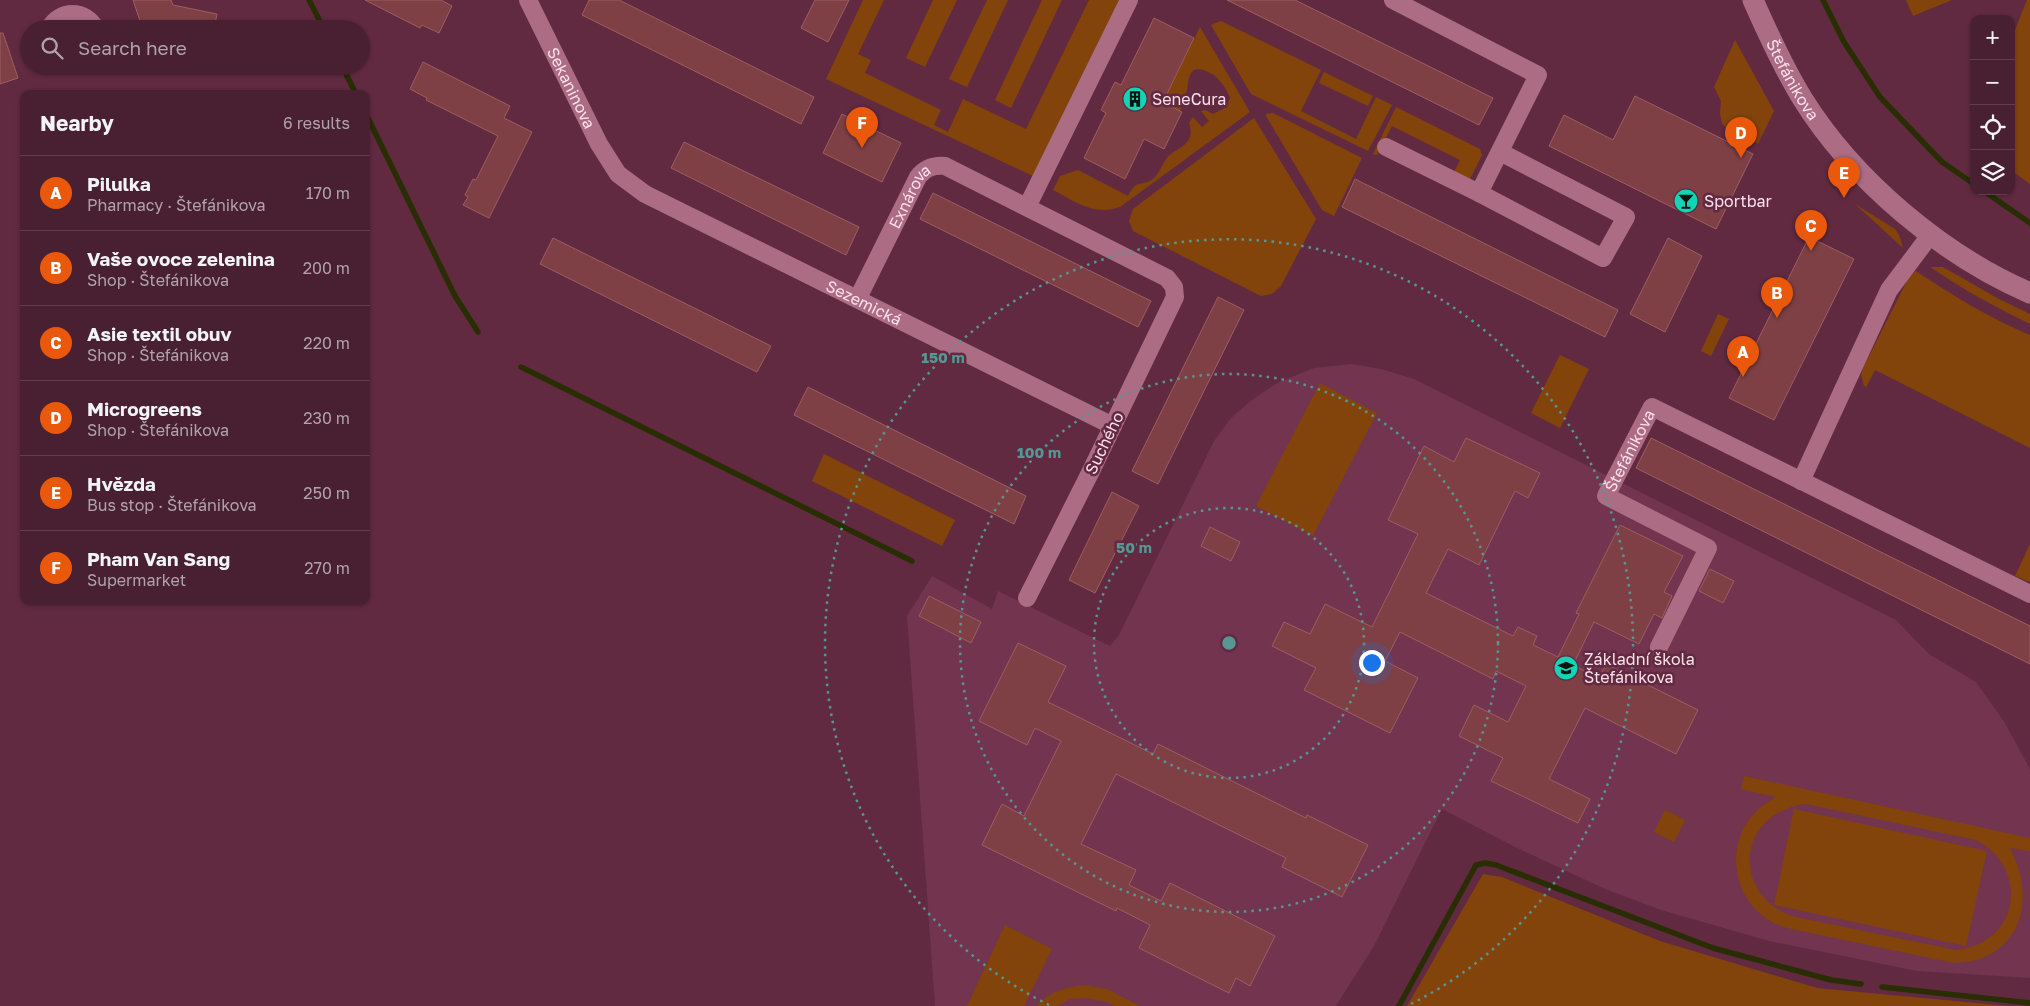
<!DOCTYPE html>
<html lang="en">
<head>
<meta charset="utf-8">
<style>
  body { margin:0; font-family:"Golos Text",sans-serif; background:#532d3d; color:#f1f3f6 }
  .controls { position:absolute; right:15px; top:15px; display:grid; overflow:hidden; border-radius:10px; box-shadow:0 1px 4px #0004 }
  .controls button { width:45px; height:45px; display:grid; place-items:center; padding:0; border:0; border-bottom:1px solid #613e4d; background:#492031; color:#f1f3f6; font:25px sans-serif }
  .you { position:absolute; left:1371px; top:662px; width:18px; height:18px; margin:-12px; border:4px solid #fff; border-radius:50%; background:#1a73e8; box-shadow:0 0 0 8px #1a73e833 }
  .badge { display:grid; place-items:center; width:32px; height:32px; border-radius:50%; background:#ea580c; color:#fff; font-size:16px; font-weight:700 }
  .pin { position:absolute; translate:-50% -41px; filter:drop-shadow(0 1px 2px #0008) }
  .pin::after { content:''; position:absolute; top:26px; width:18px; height:15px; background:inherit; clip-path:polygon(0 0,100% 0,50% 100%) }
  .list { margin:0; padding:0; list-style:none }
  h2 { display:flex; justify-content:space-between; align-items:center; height:65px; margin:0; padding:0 20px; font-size:21px }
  h2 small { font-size:16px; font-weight:400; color:#b1a3ab }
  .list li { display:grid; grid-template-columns:32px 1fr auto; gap:15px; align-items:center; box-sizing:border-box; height:75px; padding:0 20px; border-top:1px solid #613e4d }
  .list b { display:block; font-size:19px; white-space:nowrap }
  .list p { margin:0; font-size:16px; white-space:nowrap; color:#b1a3ab }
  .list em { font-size:16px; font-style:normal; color:#b1a3ab }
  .icon { flex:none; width:28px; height:28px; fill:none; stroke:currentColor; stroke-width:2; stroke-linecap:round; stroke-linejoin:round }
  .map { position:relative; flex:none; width:2030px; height:1006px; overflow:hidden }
  .search { position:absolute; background:#492031; box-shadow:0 1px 4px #0004; left:20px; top:20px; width:350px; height:55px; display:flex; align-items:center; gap:12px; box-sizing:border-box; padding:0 18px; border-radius:28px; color:#b1a3ab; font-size:19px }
  .panel { position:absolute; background:#492031; box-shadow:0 1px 4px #0004; left:20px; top:90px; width:350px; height:515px; border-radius:10px }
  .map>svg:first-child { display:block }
  .built { fill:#72344e }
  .green { fill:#82440b; fill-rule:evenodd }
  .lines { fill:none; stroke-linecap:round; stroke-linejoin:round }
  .stream { stroke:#282d02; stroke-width:5.5 }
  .building { fill:#7e4045; stroke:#9e5d61 }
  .minor { stroke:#ab6c84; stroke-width:18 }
  .tertiary { stroke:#ab6c84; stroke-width:21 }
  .ring { fill:none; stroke:#569693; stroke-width:2.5; stroke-dasharray:2.5 5 }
  .labels { text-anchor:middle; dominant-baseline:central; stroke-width:5; stroke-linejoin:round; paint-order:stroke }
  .street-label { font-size:16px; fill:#fde0ea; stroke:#612a41 }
  .poi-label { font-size:16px; fill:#fde0ea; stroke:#612a41; text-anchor:start }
  .centre { fill:#569693; stroke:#612a41; stroke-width:2.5 }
  .ring-label { font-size:15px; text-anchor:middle; font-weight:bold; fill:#569693; stroke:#612a41; stroke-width:5; stroke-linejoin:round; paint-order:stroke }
</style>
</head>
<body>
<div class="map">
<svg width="2030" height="1006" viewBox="0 0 2030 1006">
  <rect width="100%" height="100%" fill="#612a41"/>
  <!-- built -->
  <polygon class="built" points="1352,364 1381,369 1414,379 1896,620 1929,654 1976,682 2005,723 2030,769 2030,978 1917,971 1769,941 1661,910 1605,889 1515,847 1442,809 1374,946 1336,1006 935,1006 907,616 932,576 992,609 998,591 1110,646 1119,635 1214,441 1231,418 1253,399 1279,382 1314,368"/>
  <!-- green -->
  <g class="green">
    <polygon points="863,0 884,0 858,54 871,60 865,73 941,110 934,125 948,132 963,99 1026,129 1089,0 1119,0 1033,176 826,79"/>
    <polygon points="933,0 957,0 925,67 906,58"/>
    <polygon points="987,0 1008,0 967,87 949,79"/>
    <polygon points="1042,0 1062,0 1011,108 995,100"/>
    <polygon points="1906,0 1952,0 1913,16"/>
    <polygon points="2027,0 2030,0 2030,184 2011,170 2011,40"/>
    <polygon points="1221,21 1321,70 1301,111 1356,139 1376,97 1392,105 1368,151 1251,94 1211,25"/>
    <path d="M1200,27L1250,112L1120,207C1092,216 1077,202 1053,190L1060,176L1078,170L1128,196C1137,178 1141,187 1153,179C1159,174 1162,165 1166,159C1175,147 1197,146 1189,123L1193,117L1202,127L1209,121L1201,111L1205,110L1213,114L1227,107L1230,98C1226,88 1220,78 1210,73C1187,60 1189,82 1186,96C1185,101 1182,107 1180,111L1163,102Z"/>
    <polygon points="1735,40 1774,111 1758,144 1725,127 1722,123 1720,114 1721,101 1714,87"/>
    <polygon points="1324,72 1373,96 1368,106 1319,83"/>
    <polygon points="1396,107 1480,149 1482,155 1470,179 1453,174 1460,160 1392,126 1377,155 1373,154"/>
    <polygon points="1273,113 1362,158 1334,216 1322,210 1266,116 1266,114"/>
    <polygon points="1254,118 1316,219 1281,286 1272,294 1261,296 1133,231 1129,221 1133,209"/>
    <polygon points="1855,204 1895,229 1899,235 1903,248"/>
    <path d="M1930,267H1943L1997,298L2030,314V324C1995,307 1962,289 1930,267Z"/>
    <path d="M1916,271C1952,295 1989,318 2030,335V448L1875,370L1866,387L1864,386L1861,375L1863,368L1909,277Z"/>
    <polygon points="1718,314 1729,319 1711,356 1701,351"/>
    <polygon points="1560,355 1589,369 1560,428 1531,413"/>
    <polygon points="1320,383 1377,413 1313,536 1256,506"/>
    <polygon points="824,454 955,520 942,546 812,481"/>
    <polygon points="2030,544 2030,582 2015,576"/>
    <path d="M1744,776L2030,838V851L2010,848C2030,885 2030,936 1985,957C1975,961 1965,962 1954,963L1787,928C1778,925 1770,922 1763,916C1732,892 1727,845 1752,816C1759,807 1768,802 1776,797L1741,789ZM1806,804L1976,840C2030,868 2020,944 1956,950L1791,916C1729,891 1739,812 1806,804Z"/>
    <polygon points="1794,809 1987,851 1966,946 1774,905"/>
    <polygon points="1665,810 1685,820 1674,842 1654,832"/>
    <polygon points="1483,874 1502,877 1660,941 1817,988 2008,1006 1407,1006"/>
    <polygon points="1005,925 1052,949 1024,1006 967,1006"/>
    <path d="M1085,985L1107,989L1140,1006H1115L1107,1002L1086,998L1070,999L1057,1006H1037C1049,991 1067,987 1085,985Z"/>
  </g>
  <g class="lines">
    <!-- stream -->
    <g class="stream">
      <polyline points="309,0 324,29"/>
      <polyline points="1823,0 1844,42 1880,97 1942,162 1974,184"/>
      <polyline points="342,66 356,94"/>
      <polyline points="366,114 455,296 478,332"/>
      <polyline points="1984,191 2030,223"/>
      <polyline points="521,367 912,561"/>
      <polyline points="1882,987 2030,1003"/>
      <polyline points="1399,1006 1476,865 1485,863 1496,865 1713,948 1831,980 1861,984"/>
    </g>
  </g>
  <!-- building -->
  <g class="building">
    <polygon points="133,0 171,0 173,5 217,14 214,29 138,29 140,21"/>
    <polygon points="365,0 441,0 452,6 439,33 422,25 420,28"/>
    <polygon points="589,0 619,0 814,97 801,124 582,15"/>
    <polygon points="815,0 849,0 828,42 801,28"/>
    <polygon points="1227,0 1295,0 1493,98 1479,125"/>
    <polygon points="1154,18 1194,38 1163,102 1182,112 1164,149 1144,139 1125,179 1084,158 1106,113 1101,110 1115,82 1121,85"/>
    <polygon points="0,33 3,33 18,78 0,84"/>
    <polygon points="423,62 510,106 504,118 532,132 489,218 463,205 468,197 465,195 473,179 476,180 498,136 426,100 427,98 410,89"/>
    <polygon points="1635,96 1753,154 1716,229 1549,146 1564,115 1613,140"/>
    <polygon points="842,114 901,143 882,182 823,153"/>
    <polygon points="684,142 859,227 846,255 671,168"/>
    <polygon points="1355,179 1618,310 1605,337 1342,207"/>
    <polygon points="933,193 1151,301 1138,327 920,219"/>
    <polygon points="1809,237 1854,259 1774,420 1729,398"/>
    <polygon points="553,238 771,346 757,372 540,264"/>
    <polygon points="1668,238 1702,256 1665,332 1630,314"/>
    <polygon points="1218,297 1244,310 1158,484 1132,471"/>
    <polygon points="808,387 1026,496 1014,524 794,415"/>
    <polygon points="1466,438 1540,473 1528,498 1515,491 1479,565 1448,549 1426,593 1513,636 1518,627 1537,636 1533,645 1558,657 1579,614 1576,613 1620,525 1683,556 1664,592 1672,596 1662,618 1654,614 1639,644 1594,622 1573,665 1599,678 1606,664 1698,710 1676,754 1585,708 1549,779 1590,799 1578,823 1491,781 1503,758 1459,736 1474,705 1508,722 1526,686 1496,671 1493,679 1400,632 1385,661 1418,678 1390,733 1304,690 1316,668 1272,646 1284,622 1310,634 1325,604 1372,627 1418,534 1388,520 1424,446 1454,462"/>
    <polygon points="1651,438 2030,626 2030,664 1636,468"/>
    <polygon points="1112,492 1139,506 1095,593 1069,580"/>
    <polygon points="1210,527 1240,542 1231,561 1201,546"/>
    <polygon points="1710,569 1734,581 1723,603 1699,591"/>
    <polygon points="929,596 981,622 971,643 919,616"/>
    <polygon points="1018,643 1066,666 1048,702 1153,754 1158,744 1306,818 1307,815 1368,845 1342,897 1282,867 1286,858 1116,774 1081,844 1136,870 1129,885 1161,901 1170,883 1275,936 1250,986 1236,978 1229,993 1139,948 1150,925 1117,908 1116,911 982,845 1002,804 1024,816 1061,741 1035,728 1027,745 979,721"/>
  </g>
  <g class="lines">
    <!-- minor -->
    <g class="minor">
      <path id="s1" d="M528,0L599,144L618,174L645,194L1113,426"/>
      <polyline points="1393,0 1538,75 1479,193 1603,258 1626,217 1500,152"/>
      <path d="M49,29C60,9 85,9 96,29"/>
      <polyline points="1386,147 1479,193"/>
      <polyline points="1027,207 1129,0"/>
      <path id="s2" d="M858,298L918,177C925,168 933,165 945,166L1167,278L1174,287L1175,297L1091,471L1027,598"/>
      <polyline points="1801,481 1889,290 1931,234"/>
      <path id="s3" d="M1659,647L1708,548L1606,496L1652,407L2030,594"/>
    </g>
    <!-- tertiary -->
    <path class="tertiary" id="s4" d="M1753,0C1768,34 1783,67 1802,98C1853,180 1942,255 2030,293"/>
  </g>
  <!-- distance rings -->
  <g class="ring">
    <circle cx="1229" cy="643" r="135"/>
    <circle cx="1229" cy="643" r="269"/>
    <path d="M1049 1005A404 404 0 1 1 1409 1005"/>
  </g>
  <!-- icons -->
  <defs>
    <symbol id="building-disc" viewBox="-11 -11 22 22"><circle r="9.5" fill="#11d5b4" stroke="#612a41"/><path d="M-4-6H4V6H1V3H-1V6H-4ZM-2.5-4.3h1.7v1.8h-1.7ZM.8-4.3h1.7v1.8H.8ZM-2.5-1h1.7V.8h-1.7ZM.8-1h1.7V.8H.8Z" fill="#111"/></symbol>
    <symbol id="bar-disc" viewBox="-11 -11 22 22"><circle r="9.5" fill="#11d5b4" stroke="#612a41"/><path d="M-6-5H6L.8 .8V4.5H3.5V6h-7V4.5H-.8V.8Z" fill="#111"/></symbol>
    <symbol id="school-disc" viewBox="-11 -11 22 22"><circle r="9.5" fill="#11d5b4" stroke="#612a41"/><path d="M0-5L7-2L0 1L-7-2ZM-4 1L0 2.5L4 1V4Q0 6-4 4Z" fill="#111"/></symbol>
  </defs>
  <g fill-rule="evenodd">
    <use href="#building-disc" x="1121" y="85" width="28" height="28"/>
    <use href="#bar-disc" x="1672" y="187" width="28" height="28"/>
    <use href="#school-disc" x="1552" y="654" width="28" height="28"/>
  </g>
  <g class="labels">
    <!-- street labels -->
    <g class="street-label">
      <text stroke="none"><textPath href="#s4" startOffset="89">Štefánikova</textPath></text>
      <text stroke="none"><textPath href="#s1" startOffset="98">Sekaninova</textPath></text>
      <text stroke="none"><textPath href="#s2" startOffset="114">Exnárova</textPath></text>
      <text stroke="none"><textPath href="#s1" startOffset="474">Sezemická</textPath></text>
      <text transform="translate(1104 443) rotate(-64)">Suchého</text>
      <text stroke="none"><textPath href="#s3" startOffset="276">Štefánikova</textPath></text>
    </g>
    <!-- poi labels -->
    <g class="poi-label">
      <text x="1152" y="99">SeneCura</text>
      <text x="1704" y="201">Sportbar</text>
      <text x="1584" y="659">Základní škola<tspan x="1584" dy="18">Štefánikova</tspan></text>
    </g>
  </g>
  <circle cx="1229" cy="643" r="8" class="centre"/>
  <g class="ring-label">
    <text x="943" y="363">150 m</text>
    <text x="1039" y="458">100 m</text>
    <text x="1134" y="553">50 m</text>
  </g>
</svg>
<div class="controls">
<button>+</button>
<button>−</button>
<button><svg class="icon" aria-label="locate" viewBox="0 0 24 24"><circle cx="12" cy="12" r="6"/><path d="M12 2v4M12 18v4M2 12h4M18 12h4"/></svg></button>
<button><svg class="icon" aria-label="layers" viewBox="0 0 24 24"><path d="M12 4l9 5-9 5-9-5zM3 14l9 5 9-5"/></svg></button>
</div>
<div class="you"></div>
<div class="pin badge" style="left:1743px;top:377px">A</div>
<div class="pin badge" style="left:1777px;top:318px">B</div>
<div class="pin badge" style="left:1811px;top:251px">C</div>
<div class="pin badge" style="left:1741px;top:158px">D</div>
<div class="pin badge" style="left:1844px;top:198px">E</div>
<div class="pin badge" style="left:862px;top:148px">F</div>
<div class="search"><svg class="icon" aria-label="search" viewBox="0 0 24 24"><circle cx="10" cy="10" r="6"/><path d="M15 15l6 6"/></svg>Search here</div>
<section class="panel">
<h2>Nearby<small>6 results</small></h2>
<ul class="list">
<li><span class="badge">A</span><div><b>Pilulka</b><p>Pharmacy · Štefánikova</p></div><em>170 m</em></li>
<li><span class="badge">B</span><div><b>Vaše ovoce zelenina</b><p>Shop · Štefánikova</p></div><em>200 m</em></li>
<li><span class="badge">C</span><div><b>Asie textil obuv</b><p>Shop · Štefánikova</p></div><em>220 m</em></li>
<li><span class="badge">D</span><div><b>Microgreens</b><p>Shop · Štefánikova</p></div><em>230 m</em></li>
<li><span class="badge">E</span><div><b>Hvězda</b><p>Bus stop · Štefánikova</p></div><em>250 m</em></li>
<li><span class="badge">F</span><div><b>Pham Van Sang</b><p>Supermarket</p></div><em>270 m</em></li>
</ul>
</section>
</div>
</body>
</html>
